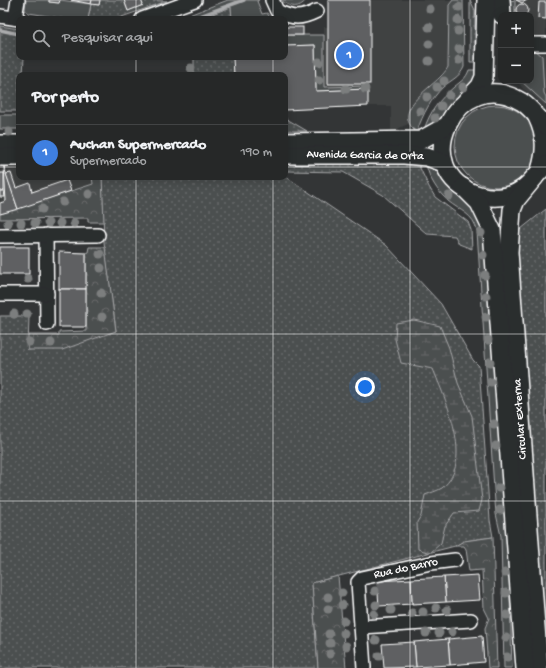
<!DOCTYPE html>
<html lang="pt">
<head>
<meta charset="utf-8">
<style>
  body { margin:0; font-family:"Gochi Hand",sans-serif; background:#323434; color:#f1f3f6 }
  .controls { position:absolute; right:12px; top:12px; display:grid; overflow:hidden; border-radius:8px; box-shadow:0 2px 10px #0003 }
  .controls button { width:36px; height:36px; display:grid; place-items:center; padding:0; border:0; border-bottom:1px solid #424445; background:#262828; color:#f1f3f6; font:20px sans-serif }
  .you { position:absolute; left:365px; top:387px; width:14px; height:14px; margin:-10px; border:3px solid #fff; border-radius:50%; background:#1a73e8; box-shadow:0 0 0 6px #1a73e833 }
  .badge { display:grid; place-items:center; width:26px; height:26px; border-radius:50%; background:#95b2f1; color:#fff; font-size:13px; font-weight:700 }
  .pin { position:absolute; translate:-50% -50%; border:2px solid #fff; box-shadow:0 1px 4px #0006 }
  .list { margin:0; padding:0; list-style:none }
  h2 { display:flex; justify-content:space-between; align-items:center; height:52px; margin:0; padding:0 16px; font-size:17px }
  h2 small { font-size:13px; font-weight:400; color:#a4a6a8 }
  .list li { display:grid; grid-template-columns:26px 1fr auto; gap:12px; align-items:center; box-sizing:border-box; height:56px; padding:0 16px; border-top:1px solid #424445 }
  .list b { display:block; font-size:15px; white-space:nowrap }
  .list p { margin:0; font-size:13px; white-space:nowrap; color:#a4a6a8 }
  .list em { font-size:13px; font-style:normal; color:#a4a6a8 }
  .icon { flex:none; width:22px; height:22px; fill:none; stroke:currentColor; stroke-width:2; stroke-linecap:round; stroke-linejoin:round }
  .map { position:relative; flex:none; width:546px; height:668px; overflow:hidden }
  .search { position:absolute; background:#262828; box-shadow:0 2px 10px #0003; left:16px; top:16px; width:272px; height:44px; display:flex; align-items:center; gap:10px; box-sizing:border-box; padding:0 14px; border-radius:8px; color:#a4a6a8; font-size:15px }
  .panel { position:absolute; background:#262828; box-shadow:0 2px 10px #0003; left:16px; top:72px; width:272px; height:108px; border-radius:8px }
  .map>svg:first-child { display:block }
  .built { fill:#404243 }
  .grass { fill:url(#grass-dots); stroke:#a6a7a8 }
  .wetland { fill:url(#wetland-marsh); stroke:#a6a7a8 }
  .park { fill:url(#park-crowns); stroke:#a6a7a8 }
  .garden { fill:#4c4f50; stroke:#a6a7a8 }
  .lines { fill:none; stroke-linecap:round; stroke-linejoin:round }
  .stream { stroke:#abacad; stroke-width:3.5 }
  .building { fill:#5f6162; stroke:#fff }
  .minor-casing { stroke:#fff; stroke-width:16 }
  .major-casing { stroke:#fff; stroke-width:20 }
  .minor { stroke:#2a2d2e; stroke-width:13 }
  .major { stroke:#2a2d2e; stroke-width:17 }
  .tree { fill:#7c7e7e }
  .grid { fill:none; stroke:#fff; stroke-width:1; stroke-opacity:0.55 }
  .labels { text-anchor:middle; dominant-baseline:central; stroke-width:4; stroke-linejoin:round; paint-order:stroke }
  .street-label { font-size:12px; fill:#fff; stroke:#2a2d2e }
</style>
</head>
<body>
<div class="map">
<svg width="546" height="668" viewBox="0 0 546 668">
  <defs>
    <pattern id="grass-dots" width="8" height="8" patternUnits="userSpaceOnUse"><rect width="8" height="8" fill="#4c4f50"/><path d="M2 2h.1M6 6h.1" fill="none" stroke="#67696a" stroke-width="1.8" stroke-linecap="round"/></pattern>
    <pattern id="wetland-marsh" width="20" height="14" patternUnits="userSpaceOnUse"><rect width="20" height="14" fill="#4c4f50"/><path d="M1 5h8M5 5V1M11 12h8M15 12V8" fill="none" stroke="#67696a"/></pattern>
    <pattern id="park-crowns" width="20" height="18" patternUnits="userSpaceOnUse"><rect width="20" height="18" fill="#4c4f50"/><path d="M2 6a3 3 0 1 1 6 0M12 15a3 3 0 1 1 6 0" fill="none" stroke="#67696a"/></pattern>
  </defs>
  <rect width="100%" height="100%" fill="#333536"/>
  <filter id="ink" filterUnits="userSpaceOnUse"><feTurbulence type="fractalNoise" baseFrequency=".025" numOctaves="2"/><feDisplacementMap in="SourceGraphic" scale="8" xChannelSelector="R" yChannelSelector="G"/><feConvolveMatrix kernelMatrix="1 2 1 2 8 2 1 2 1" color-interpolation-filters="sRGB"/></filter>
  <g filter="url(#ink)">
    <!-- built -->
    <g class="built">
      <polygon points="328,0 453,0 449,5 448,67 411,106 408,119 410,123 399,128 399,131 391,131 391,106 368,106 368,86 324,87 324,27 328,27"/>
      <polygon points="510,0 546,0 546,109 534,96 523,89 518,81 531,81 531,15 510,15"/>
      <polygon points="0,165 19,165 19,177 92,177 93,184 0,214"/>
    </g>
    <!-- grass -->
    <g class="grass">
      <polygon points="100,0 124,0 128,11 143,5 141,0 167,1 116,19 88,19 91,4 99,5"/>
      <polygon points="470,0 475,10 475,46 481,62 470,62"/>
      <polygon points="231,6 232,19 199,19"/>
      <polygon points="0,26 19,29 19,57 24,57 23,75 19,75 19,111 0,111"/>
      <polygon points="194,57 233,57 234,75 194,75"/>
      <polygon points="285,118 307,131 285,131"/>
      <polygon points="389,162 419,166 429,187 435,197 468,222 471,230 472,249 459,244 455,236 427,234 383,195 343,172 285,171 285,164"/>
      <polygon points="285,176 386,245 441,304 473,360 479,366 490,520 493,537 464,541 455,546 312,583 318,668 0,668 0,316 29,316 28,350 116,331 104,242 102,177"/>
      <polygon points="546,209 546,652 516,233"/>
    </g>
    <!-- wetland -->
    <path class="wetland" d="M414,320L440,326L449,348L458,383L472,416L482,500L479,511L454,513L445,526L441,543L430,553L418,549L417,522L421,516L425,495C430,493 437,491 442,488C475,462 445,399 433,369L401,363L395,339L396,323Z"/>
    <!-- park -->
    <g class="park">
      <polygon points="92,177 102,177 104,222 88,222 88,218 0,219 0,214 93,184"/>
      <polygon points="89,247 105,247 116,331 62,350 28,350 28,335 59,335 59,332 86,331 86,253 88,252"/>
      <polygon points="493,537 497,668 488,668 485,628 489,618 484,608 482,570 469,571 466,549 464,546 455,546 464,541"/>
      <polygon points="338,576 346,668 318,668 312,583"/>
    </g>
    <!-- garden -->
    <g class="garden">
      <polygon points="26,0 49,0 49,2 59,3 60,0 91,4 88,19 66,19 29,13 25,10"/>
      <polygon points="228,0 259,0 257,1 262,14 267,13 271,19 232,19 231,7 199,19 186,19 185,17 189,15"/>
      <path d="M281,0H306C299,9 290,8 281,0Z"/>
      <path d="M453,0H463L464,67C460,77 451,80 443,87C431,99 423,114 417,131L414,130C391,106 438,86 448,67L449,5Z"/>
      <polygon points="515,0 515,15 510,15 510,1"/>
      <polygon points="285,27 286,35 324,35 324,87 368,86 368,89 316,91 315,45 285,46"/>
      <polygon points="535,50 542,56 544,93 546,97 546,104 521,81 531,81 531,51"/>
      <path d="M469,70H480L473,86L449,105L438,122L424,130C430,111 439,100 454,87C461,81 466,79 469,70Z"/>
      <circle cx="496" cy="146" r="41"/>
      <rect x="0" y="115" width="19" height="14"/>
      <path d="M426,164C439,170 443,182 453,191C462,201 474,205 483,215L509,562L512,668H504L501,536L496,514L494,489L477,231C474,214 460,211 448,201C437,191 429,178 426,164Z"/>
    </g>
    <g class="lines">
      <!-- stream -->
      <g class="stream">
        <polyline points="192,19 244,0"/>
        <polyline points="0,30 19,34"/>
      </g>
    </g>
    <!-- building -->
    <g class="building">
      <polygon points="49,0 60,0 59,3 49,2"/>
      <polygon points="71,0 92,0 91,4"/>
      <polygon points="92,0 100,0 99,5 91,4"/>
      <polygon points="124,0 141,0 143,5 128,11"/>
      <rect x="328" y="0" width="42" height="84"/>
      <polygon points="516,0 527,0 522,3"/>
      <polygon points="539,2 546,2 546,19 538,18"/>
      <circle cx="522" cy="10" r="6"/>
      <rect x="285" y="27" width="18" height="8"/>
      <polygon points="315,45 316,91 368,89 368,106 285,110 285,75 234,75 233,57 285,57 285,46"/>
      <polygon points="4,167 18,209 0,214 0,203 6,201"/>
      <rect x="0" y="173" width="4" height="18"/>
      <polygon points="11,173 16,188 30,183 32,192 67,180 71,191 18,209 6,174"/>
      <polygon points="0,191 4,191 5,197 0,197"/>
      <rect x="0" y="247" width="29" height="27"/>
      <polygon points="59,252 86,253 86,289 59,289"/>
      <rect x="59" y="289" width="27" height="38"/>
      <polygon points="478,575 480,600 446,602 444,577"/>
      <polygon points="444,577 446,602 412,604 411,579"/>
      <polygon points="411,579 412,604 379,606 377,581"/>
      <polygon points="482,636 484,662 450,665 448,639"/>
      <polygon points="448,639 450,665 416,667 414,642"/>
      <polygon points="414,642 416,667 384,668 382,644"/>
    </g>
    <g class="lines">
      <defs>
        <g id="minor">
          <path d="M272,0L277,11C293,19 301,19 317,11"/>
          <polyline points="0,16 19,19"/>
          <polyline points="15,18 18,0"/>
          <polyline points="142,19 195,0"/>
          <polyline points="531,44 546,44"/>
          <polyline points="46,235 47,324"/>
          <polyline points="0,236 98,235"/>
          <polyline points="0,294 47,294"/>
          <polyline points="361,627 471,620"/>
          <polyline points="364,668 358,582 362,578 431,563 455,560"/>
        </g>
        <g id="major">
          <polyline points="501,0 502,15"/>
          <polyline points="466,101 480,86 484,77 486,0"/>
          <path d="M537,117C546,136 546,151 540,170"/>
          <path d="M546,126C538,118 531,108 522,102C457,61 404,172 479,195C493,199 510,198 522,189C532,182 538,172 546,165"/>
          <polyline points="285,142 421,140 446,126"/>
          <polyline points="0,144 19,144"/>
          <polyline points="285,155 404,155 427,157 444,163"/>
          <polyline points="0,157 19,157"/>
          <polyline points="535,177 516,200 512,210 509,252 539,668"/>
          <polyline points="463,187 479,203 492,230 525,668"/>
        </g>
      </defs>
      <!-- minor casing -->
      <use href="#minor" class="minor-casing"/>
      <!-- major casing -->
      <use href="#major" class="major-casing"/>
      <!-- minor -->
      <use href="#minor" class="minor"/>
      <!-- major -->
      <use href="#major" class="major"/>
    </g>
    <!-- trees -->
    <g class="tree">
      <circle cx="459" cy="7" r="4.5"/>
      <circle cx="430" cy="9" r="4.5"/>
      <circle cx="458" cy="20" r="4.5"/>
      <circle cx="429" cy="27" r="4.5"/>
      <circle cx="458" cy="31" r="4.5"/>
      <circle cx="429" cy="44" r="4.5"/>
      <circle cx="459" cy="49" r="4.5"/>
      <circle cx="459" cy="60" r="4.5"/>
      <circle cx="429" cy="61" r="4.5"/>
      <circle cx="319" cy="62" r="4.5"/>
      <circle cx="191" cy="68" r="4.5"/>
      <circle cx="319" cy="80" r="4.5"/>
      <circle cx="444" cy="81" r="4.5"/>
      <circle cx="437" cy="87" r="4.5"/>
      <circle cx="463" cy="87" r="4.5"/>
      <circle cx="346" cy="89" r="4.5"/>
      <circle cx="365" cy="89" r="4.5"/>
      <circle cx="449" cy="95" r="4.5"/>
      <circle cx="427" cy="97" r="4.5"/>
      <circle cx="441" cy="106" r="4.5"/>
      <circle cx="420" cy="111" r="4.5"/>
      <circle cx="435" cy="118" r="4.5"/>
      <circle cx="9" cy="132" r="4.5"/>
      <circle cx="89" cy="194" r="4.5"/>
      <circle cx="449" cy="196" r="4.5"/>
      <circle cx="63" cy="202" r="4.5"/>
      <circle cx="42" cy="209" r="4.5"/>
      <circle cx="8" cy="223" r="4.5"/>
      <circle cx="21" cy="223" r="4.5"/>
      <circle cx="35" cy="223" r="4.5"/>
      <circle cx="48" cy="223" r="4.5"/>
      <circle cx="60" cy="223" r="4.5"/>
      <circle cx="74" cy="223" r="4.5"/>
      <circle cx="481" cy="233" r="4.5"/>
      <circle cx="100" cy="254" r="4.5"/>
      <circle cx="483" cy="255" r="4.5"/>
      <circle cx="101" cy="268" r="4.5"/>
      <circle cx="485" cy="275" r="4.5"/>
      <circle cx="28" cy="279" r="4.5"/>
      <circle cx="101" cy="293" r="4.5"/>
      <circle cx="486" cy="296" r="4.5"/>
      <circle cx="14" cy="314" r="4.5"/>
      <circle cx="27" cy="314" r="4.5"/>
      <circle cx="102" cy="317" r="4.5"/>
      <circle cx="486" cy="317" r="4.5"/>
      <circle cx="488" cy="340" r="4.5"/>
      <circle cx="29" cy="342" r="4.5"/>
      <circle cx="51" cy="343" r="4.5"/>
      <circle cx="490" cy="362" r="4.5"/>
      <circle cx="491" cy="382" r="4.5"/>
      <circle cx="494" cy="424" r="4.5"/>
      <circle cx="496" cy="446" r="4.5"/>
      <circle cx="499" cy="488" r="4.5"/>
      <circle cx="500" cy="510" r="4.5"/>
      <circle cx="505" cy="573" r="4.5"/>
      <circle cx="375" cy="591" r="4.5"/>
      <circle cx="342" cy="593" r="4.5"/>
      <circle cx="506" cy="593" r="4.5"/>
      <circle cx="328" cy="597" r="4.5"/>
      <circle cx="342" cy="605" r="4.5"/>
      <circle cx="376" cy="605" r="4.5"/>
      <circle cx="436" cy="608" r="4.5"/>
      <circle cx="328" cy="609" r="4.5"/>
      <circle cx="391" cy="610" r="4.5"/>
      <circle cx="447" cy="610" r="4.5"/>
      <circle cx="423" cy="612" r="4.5"/>
      <circle cx="412" cy="613" r="4.5"/>
      <circle cx="374" cy="614" r="4.5"/>
      <circle cx="507" cy="615" r="4.5"/>
      <circle cx="344" cy="621" r="4.5"/>
      <circle cx="452" cy="632" r="4.5"/>
      <circle cx="344" cy="633" r="4.5"/>
      <circle cx="426" cy="633" r="4.5"/>
      <circle cx="439" cy="633" r="4.5"/>
      <circle cx="329" cy="634" r="4.5"/>
      <circle cx="506" cy="638" r="4.5"/>
      <circle cx="376" cy="640" r="4.5"/>
      <circle cx="330" cy="643" r="4.5"/>
      <circle cx="346" cy="646" r="4.5"/>
      <circle cx="330" cy="654" r="4.5"/>
      <circle cx="379" cy="656" r="4.5"/>
      <circle cx="507" cy="657" r="4.5"/>
    </g>
  </g>
  <!-- grid -->
  <path class="grid" d="M136,0V19M273,0V19M410,0V668M136,57V75M273,57V75M0,167H19M285,167H546M136,177V668M273,177V668M0,334H546M0,501H546"/>
  <g class="labels">
    <!-- street labels -->
    <g class="street-label">
      <text transform="translate(365 156) rotate(1)">Avenida Garcia de Orta</text>
      <text transform="translate(521 419) rotate(-94)">Circular Externa</text>
      <text transform="translate(406 569) rotate(-12)">Rua do Barro</text>
    </g>
  </g>
</svg>
<div class="controls">
<button>+</button>
<button>−</button>
</div>
<div class="you"></div>
<div class="pin badge" style="left:349px;top:55px;background:#3f7fe0">1</div>
<div class="search"><svg class="icon" aria-label="search" viewBox="0 0 24 24"><circle cx="10" cy="10" r="6"/><path d="M15 15l6 6"/></svg>Pesquisar aqui</div>
<section class="panel">
<h2>Por perto<small></small></h2>
<ul class="list">
<li><span class="badge" style="background:#3f7fe0">1</span><div><b>Auchan Supermercado</b><p>Supermercado</p></div><em>190 m</em></li>
</ul>
</section>
</div>
</body>
</html>
